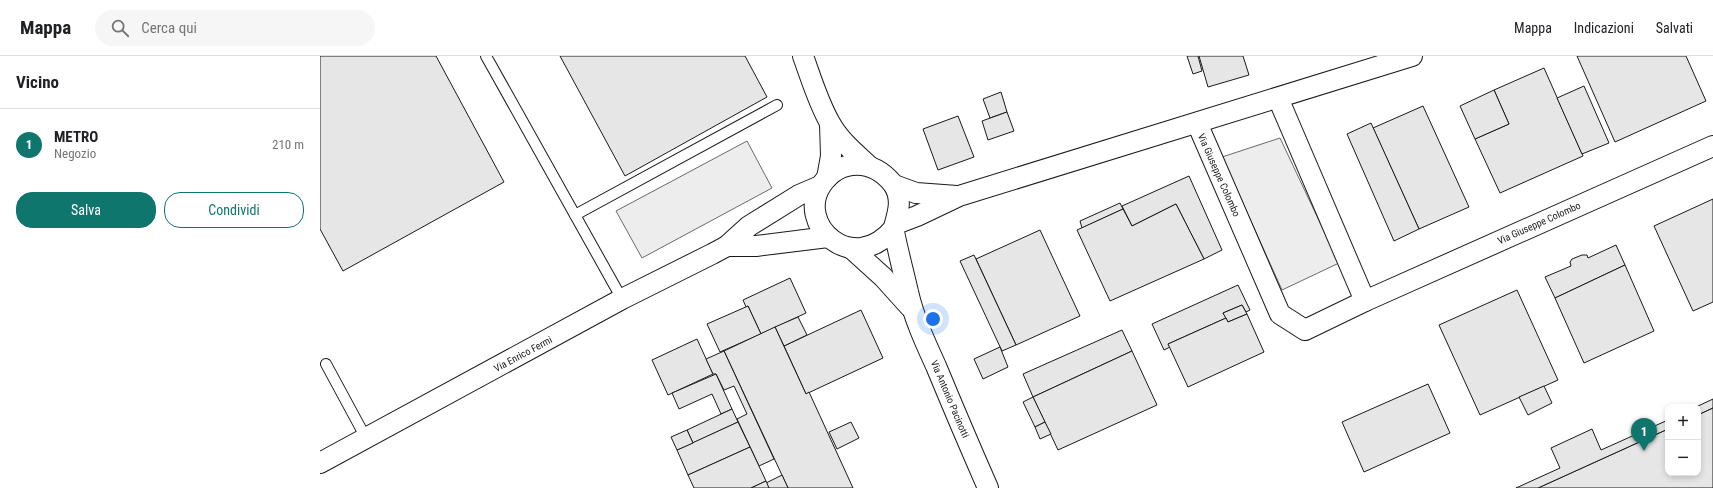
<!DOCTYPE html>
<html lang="it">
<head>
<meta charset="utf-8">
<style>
  body { margin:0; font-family:"Roboto Condensed",sans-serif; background:#f6f6f6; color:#202124 }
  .controls { position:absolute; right:12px; bottom:12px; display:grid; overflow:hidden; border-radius:8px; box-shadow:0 2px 6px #0003 }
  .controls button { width:36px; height:36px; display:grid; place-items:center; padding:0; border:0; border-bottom:1px solid #e0e0e0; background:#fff; color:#202124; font:20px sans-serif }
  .you { position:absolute; left:613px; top:263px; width:14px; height:14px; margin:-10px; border:3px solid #fff; border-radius:50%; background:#1a73e8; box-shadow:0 0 0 6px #1a73e833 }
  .badge { display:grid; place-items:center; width:26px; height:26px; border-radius:50%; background:#0f766e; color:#fff; font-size:13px; font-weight:700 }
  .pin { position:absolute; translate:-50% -33px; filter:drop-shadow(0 1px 2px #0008) }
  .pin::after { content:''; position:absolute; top:21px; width:14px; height:12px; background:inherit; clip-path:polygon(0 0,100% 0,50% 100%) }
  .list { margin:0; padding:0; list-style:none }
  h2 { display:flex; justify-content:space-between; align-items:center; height:52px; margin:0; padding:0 16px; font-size:17px }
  h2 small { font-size:13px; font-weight:400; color:#757577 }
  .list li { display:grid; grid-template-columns:26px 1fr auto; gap:12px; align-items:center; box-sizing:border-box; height:72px; padding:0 16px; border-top:1px solid #e0e0e0 }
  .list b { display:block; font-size:15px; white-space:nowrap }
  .list p { margin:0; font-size:13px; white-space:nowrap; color:#757577 }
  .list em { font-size:13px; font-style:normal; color:#757577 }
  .actions { display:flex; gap:8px; padding:12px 16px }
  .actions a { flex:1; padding:9px 0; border:1px solid #0f766e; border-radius:16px; text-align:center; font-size:14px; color:#0f766e }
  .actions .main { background:#0f766e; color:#fff }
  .icon { flex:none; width:22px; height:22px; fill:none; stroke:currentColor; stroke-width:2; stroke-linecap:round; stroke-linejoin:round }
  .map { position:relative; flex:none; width:1393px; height:432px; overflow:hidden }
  header { display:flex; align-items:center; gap:24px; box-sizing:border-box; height:56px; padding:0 20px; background:#fff; border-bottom:1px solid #e0e0e0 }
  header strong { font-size:19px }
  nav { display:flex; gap:22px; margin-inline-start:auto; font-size:14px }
  .search { width:280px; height:36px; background:#f6f6f6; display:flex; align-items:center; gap:10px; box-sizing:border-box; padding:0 14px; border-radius:22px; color:#757577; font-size:15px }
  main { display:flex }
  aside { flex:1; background:#fff }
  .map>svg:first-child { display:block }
  .parking { fill:#ededed; stroke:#6a6a6a }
  .building { fill:#e6e6e6; stroke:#1a1a1a }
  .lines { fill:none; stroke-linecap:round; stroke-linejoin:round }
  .lane-casing { stroke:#1a1a1a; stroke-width:12 }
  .street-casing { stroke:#1a1a1a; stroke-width:22 }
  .lane { stroke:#fff; stroke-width:10 }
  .street { stroke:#fff; stroke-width:20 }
  .labels { text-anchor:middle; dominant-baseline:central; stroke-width:3; stroke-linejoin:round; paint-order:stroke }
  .street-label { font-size:10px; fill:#1a1a1a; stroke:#fff }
</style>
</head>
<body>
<header>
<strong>Mappa</strong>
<div class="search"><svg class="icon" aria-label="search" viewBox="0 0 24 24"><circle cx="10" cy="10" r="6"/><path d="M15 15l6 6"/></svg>Cerca qui</div>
<nav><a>Mappa</a><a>Indicazioni</a><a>Salvati</a></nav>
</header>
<main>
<aside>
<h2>Vicino<small></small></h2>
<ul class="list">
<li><span class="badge">1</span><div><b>METRO</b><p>Negozio</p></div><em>210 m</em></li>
</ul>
<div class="actions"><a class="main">Salva</a><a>Condividi</a></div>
</aside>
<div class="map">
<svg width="1393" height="432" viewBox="0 0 1393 432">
  <rect width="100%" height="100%" fill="#fff"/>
  <!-- parking -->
  <g class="parking">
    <polygon points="960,82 1019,207 962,234 902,101"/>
    <polygon points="427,85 452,132 322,202 296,155"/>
  </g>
  <!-- building -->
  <g class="building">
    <polygon points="0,0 116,0 184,126 23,215 0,173"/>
    <polygon points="240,0 425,0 447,41 305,120"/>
    <polygon points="867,0 878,0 882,15 873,18"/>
    <polygon points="879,0 923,0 929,19 888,31"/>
    <polygon points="1257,0 1366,0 1386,45 1295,86"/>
    <polygon points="1224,12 1263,100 1180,137 1155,83 1189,68 1174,34"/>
    <polygon points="1264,30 1289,87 1262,98 1237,42"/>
    <polygon points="1174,34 1189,68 1155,83 1140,50"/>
    <polygon points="681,36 687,56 670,62 663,43"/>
    <polygon points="1103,50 1149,151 1099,173 1053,72"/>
    <polygon points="687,56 694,75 668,84 662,65"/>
    <polygon points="638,60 654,101 618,114 603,73"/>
    <polygon points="1051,67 1099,173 1074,185 1027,78"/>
    <polygon points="869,120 902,194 884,203 856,148 812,170 802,150"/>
    <polygon points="1393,143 1393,246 1373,255 1334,170"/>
    <polygon points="800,147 803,153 762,172 760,165"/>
    <polygon points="856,148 884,203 790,245 757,174 803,153 812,170"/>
    <polygon points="720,174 760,260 696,289 656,203"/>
    <polygon points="1296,189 1305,209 1235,242 1225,221 1251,210 1250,206 1252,203 1262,199 1267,199 1268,202"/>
    <polygon points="654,199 696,289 682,295 640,205"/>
    <polygon points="1305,209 1334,275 1264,307 1235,242"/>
    <polygon points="470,222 486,257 441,278 428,250 426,251 423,244"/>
    <polygon points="918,229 930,254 926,256 922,249 903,257 906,262 848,288 850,291 844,294 832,268"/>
    <polygon points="1197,234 1238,324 1160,359 1119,269"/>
    <polygon points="922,249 927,258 908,266 903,257"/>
    <polygon points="428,250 441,278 400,296 387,268"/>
    <polygon points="541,254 563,302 486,338 464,290"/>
    <polygon points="927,258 944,296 868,331 848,288 906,262 908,266"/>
    <polygon points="478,261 487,279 464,290 455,271"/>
    <polygon points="455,271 486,338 489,336 533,432 468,432 404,295"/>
    <polygon points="802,274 812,295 713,341 703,318"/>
    <polygon points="377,283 393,318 348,339 332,304"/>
    <polygon points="680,291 688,311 663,323 654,303"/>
    <polygon points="404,295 454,403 439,410 417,363 427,358 414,330 404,334 396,318 393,318 386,303"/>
    <polygon points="812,295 837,349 738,394 713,341"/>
    <polygon points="396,318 412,353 401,358 392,338 359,353 352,337"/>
    <polygon points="1108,328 1130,377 1044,416 1022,366"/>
    <polygon points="1224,330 1232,347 1208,359 1199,341"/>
    <polygon points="713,341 725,366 715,371 703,346"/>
    <polygon points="1393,343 1393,352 1378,359 1378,351 1376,351"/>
    <polygon points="1393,352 1393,432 1218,432 1348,373 1348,417 1378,417 1378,359"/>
    <polygon points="412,353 418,366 373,387 367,374"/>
    <polygon points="1348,364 1348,373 1218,432 1196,432 1240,412 1231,392 1272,373 1281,394"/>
    <polygon points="418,366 430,391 368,419 357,394"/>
    <polygon points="531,366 539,382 517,393 509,376"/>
    <polygon points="725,366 731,378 720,383 715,371"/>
    <polygon points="367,374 373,387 357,394 351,381"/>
    <polygon points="430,391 446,425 431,432 374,432 368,419"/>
    <polygon points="462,419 468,432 449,432 446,427"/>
    <polygon points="446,425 449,432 431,432"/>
  </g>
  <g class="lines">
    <defs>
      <g id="lane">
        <polyline points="166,0 302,243"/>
        <polyline points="255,159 457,49"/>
        <polyline points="6,308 46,382"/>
      </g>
      <g id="street">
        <path d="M483,0C491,22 498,46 510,67C519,84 535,97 549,110"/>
        <polyline points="958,42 1045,245 1393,90"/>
        <polyline points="877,67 960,258 985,274 1045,245"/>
        <polyline points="507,122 511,100 510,68"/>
        <polyline points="574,129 596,137 637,140"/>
        <polyline points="576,168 597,160 639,140 1092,0"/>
        <path d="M574,172C533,222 474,168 502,128C521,102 553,103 573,128C583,142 578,157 574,171C573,177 586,226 588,236C594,262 605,286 616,310C633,351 650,391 668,432"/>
        <polyline points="407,190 436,190 508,181"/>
        <polyline points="531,192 563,221 590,251"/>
        <polyline points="0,407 302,243 392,198 407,190 429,170 479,139 500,130"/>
      </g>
    </defs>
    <!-- lane casing -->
    <use href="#lane" class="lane-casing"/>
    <!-- street casing -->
    <use href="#street" class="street-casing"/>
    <!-- lane -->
    <use href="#lane" class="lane"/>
    <!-- street -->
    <use href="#street" class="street"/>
  </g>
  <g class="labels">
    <!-- street labels -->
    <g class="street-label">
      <text transform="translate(899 119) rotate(66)">Via Giuseppe Colombo</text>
      <text transform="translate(1219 167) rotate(-24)">Via Giuseppe Colombo</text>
      <text transform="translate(203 298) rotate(-28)">Via Enrico Fermi</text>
      <text transform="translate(630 343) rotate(67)">Via Antonio Pacinotti</text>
    </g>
  </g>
</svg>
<div class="controls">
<button>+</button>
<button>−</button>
</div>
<div class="you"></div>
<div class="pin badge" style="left:1324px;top:395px">1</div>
</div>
</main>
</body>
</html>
